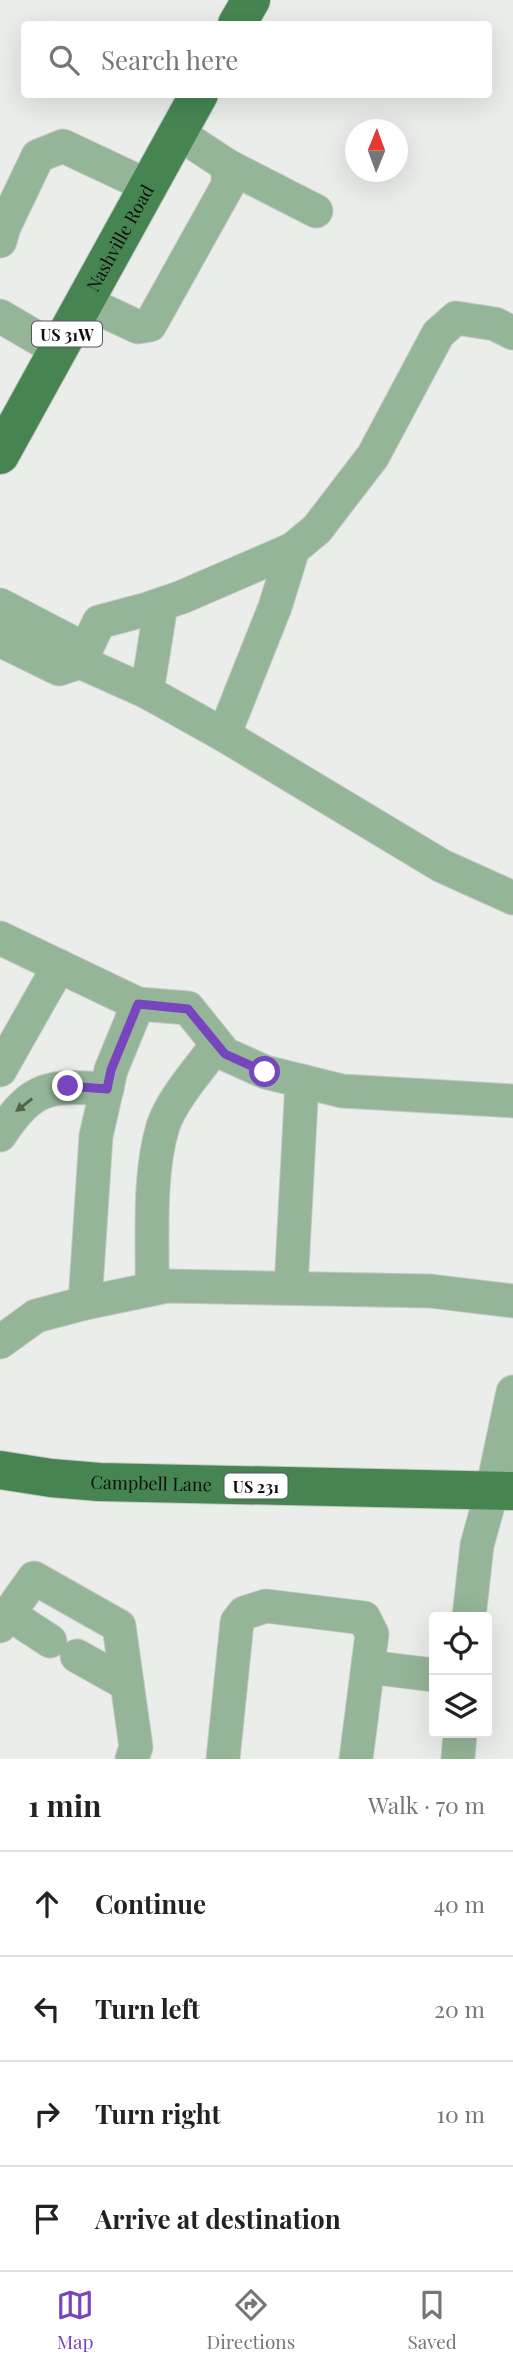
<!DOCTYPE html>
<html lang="en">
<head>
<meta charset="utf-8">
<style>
  body { margin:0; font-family:"Playfair Display",serif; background:#f6f6f6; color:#222 }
  .controls { position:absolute; right:21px; bottom:21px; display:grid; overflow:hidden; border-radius:7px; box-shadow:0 7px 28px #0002 }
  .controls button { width:63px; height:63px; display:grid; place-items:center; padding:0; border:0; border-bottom:2px solid #e0e0e0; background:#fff; color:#222; font:35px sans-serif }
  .compass { position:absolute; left:345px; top:119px; width:63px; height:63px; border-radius:50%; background:#fff; box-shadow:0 7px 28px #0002; rotate:1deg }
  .stop { position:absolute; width:21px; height:21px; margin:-16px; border:5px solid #7746be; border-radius:50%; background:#fff }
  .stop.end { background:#7746be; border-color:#fff; box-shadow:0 2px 7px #0008 }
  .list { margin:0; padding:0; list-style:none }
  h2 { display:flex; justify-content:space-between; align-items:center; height:91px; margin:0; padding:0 28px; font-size:30px }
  h2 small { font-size:23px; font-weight:400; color:#767676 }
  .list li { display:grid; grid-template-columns:46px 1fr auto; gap:21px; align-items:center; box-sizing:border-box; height:105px; padding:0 28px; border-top:2px solid #e0e0e0 }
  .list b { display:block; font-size:26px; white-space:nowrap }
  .list em { font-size:23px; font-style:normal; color:#767676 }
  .icon { flex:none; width:38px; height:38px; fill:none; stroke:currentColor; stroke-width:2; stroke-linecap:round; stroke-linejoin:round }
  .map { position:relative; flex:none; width:513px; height:1759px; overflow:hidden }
  .search { position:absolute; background:#fff; box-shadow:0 7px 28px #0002; left:21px; right:21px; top:21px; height:77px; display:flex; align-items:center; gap:18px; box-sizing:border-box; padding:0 24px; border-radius:7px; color:#767676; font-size:26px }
  .sheet { height:511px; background:#fff }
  nav { display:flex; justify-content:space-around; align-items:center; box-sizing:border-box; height:98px; border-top:2px solid #e0e0e0; background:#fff; font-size:19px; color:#767676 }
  nav a { display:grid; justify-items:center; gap:4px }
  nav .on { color:#7746be }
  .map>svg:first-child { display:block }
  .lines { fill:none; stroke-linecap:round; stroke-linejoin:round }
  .minor-casing { stroke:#c7c9c7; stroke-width:35 }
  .major-casing { stroke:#c7c9c7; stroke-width:40 }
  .minor { stroke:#94b598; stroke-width:33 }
  .major { stroke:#468552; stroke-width:38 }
  .oneway { fill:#506252 }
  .route { stroke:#7746be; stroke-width:9 }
  .labels { text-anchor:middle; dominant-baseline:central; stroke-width:7; stroke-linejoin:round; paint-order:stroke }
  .shield { fill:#fff; stroke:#565656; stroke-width:2 }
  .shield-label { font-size:16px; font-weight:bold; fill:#0d0e0d }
  .street-label { font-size:18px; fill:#0d0e0d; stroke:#fff }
</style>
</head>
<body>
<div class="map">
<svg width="513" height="1759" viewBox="0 0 513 1759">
  <rect width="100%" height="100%" fill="#eaedea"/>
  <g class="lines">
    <defs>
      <g id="minor">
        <polyline points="228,166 316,211"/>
        <polyline points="0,241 4,227 38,156 63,146 148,186"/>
        <polyline points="85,302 138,327 150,325 228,185 228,166 178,133"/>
        <polyline points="0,316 58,350"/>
        <polyline points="0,605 73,643 80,662"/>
        <polyline points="0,640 59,669 80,662 147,692 224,735 442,866 513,898"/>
        <polyline points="80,662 99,622 144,610 182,597 293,549 317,529 373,456 438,334 456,318 495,324 513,333"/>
        <polyline points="147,692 161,605"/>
        <polyline points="224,735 275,607 293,549"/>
        <polyline points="0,938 138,1004 111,1070 96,1136 85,1303"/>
        <polyline points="138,1004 188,1008 225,1054 265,1072 342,1091 513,1101"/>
        <polyline points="0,1070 59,966"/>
        <path d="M0,1135C33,1085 50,1085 107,1089"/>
        <polyline points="291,1288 302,1081"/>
        <path d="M152,1289C153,1238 148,1175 163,1126C172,1099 200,1068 217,1045"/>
        <polyline points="0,1342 36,1316 85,1303 167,1286 430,1291 513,1301"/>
        <polyline points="9,1614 50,1641"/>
        <polyline points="469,1617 477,1545 492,1491 513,1392"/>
        <polyline points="0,1626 34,1578 119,1626 136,1747 132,1759"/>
        <polyline points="77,1656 127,1684"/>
        <polyline points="368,1667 434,1675"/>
        <polyline points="223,1759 237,1622 244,1613 266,1606 364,1618 372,1634 356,1759"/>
        <polyline points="458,1759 460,1733"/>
      </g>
      <g id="major">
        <polyline points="237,24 251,0"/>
        <path id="s1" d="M0,455L199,94"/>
        <path id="s2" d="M0,1470L51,1478L99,1482L513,1491"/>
      </g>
    </defs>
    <!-- minor casing -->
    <use href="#minor" class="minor-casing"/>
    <!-- major casing -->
    <use href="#major" class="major-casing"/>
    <!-- minor -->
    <use href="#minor" class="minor"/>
    <!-- major -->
    <use href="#major" class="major"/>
  </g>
  <!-- one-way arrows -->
  <defs><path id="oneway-solid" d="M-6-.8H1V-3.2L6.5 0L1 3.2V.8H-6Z" transform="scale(1.75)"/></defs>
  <use class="oneway" href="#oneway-solid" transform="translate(24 1105) rotate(142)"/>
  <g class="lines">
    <!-- route -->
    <polyline class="route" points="68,1086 107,1089 111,1070 138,1004 188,1009 225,1054 265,1072"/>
  </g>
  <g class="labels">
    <!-- shield labels -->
    <g class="shield">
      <rect x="32" y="321.5" width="70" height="25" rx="5"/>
      <rect x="224.5" y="1473.5" width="63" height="25" rx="5"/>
    </g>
    <g class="shield-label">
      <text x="67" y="334">US 31W</text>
      <text x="256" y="1486">US 231</text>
    </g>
    <!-- street labels -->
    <g class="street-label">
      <text stroke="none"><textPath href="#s1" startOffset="248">Nashville Road</textPath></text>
      <text stroke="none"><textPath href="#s2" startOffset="152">Campbell Lane</textPath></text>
    </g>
  </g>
</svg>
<div class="controls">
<button><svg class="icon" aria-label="locate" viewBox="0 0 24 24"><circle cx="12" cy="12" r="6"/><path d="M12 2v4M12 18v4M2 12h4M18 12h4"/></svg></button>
<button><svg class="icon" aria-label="layers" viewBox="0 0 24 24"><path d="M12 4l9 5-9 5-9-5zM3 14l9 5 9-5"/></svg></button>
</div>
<svg class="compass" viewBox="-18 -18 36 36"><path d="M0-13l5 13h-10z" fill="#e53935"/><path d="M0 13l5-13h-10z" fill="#767676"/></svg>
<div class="stop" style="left:265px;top:1072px"></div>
<div class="stop end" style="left:68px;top:1086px"></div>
<div class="search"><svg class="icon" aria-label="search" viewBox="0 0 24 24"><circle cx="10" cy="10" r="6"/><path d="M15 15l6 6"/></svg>Search here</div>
</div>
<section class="sheet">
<h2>1 min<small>Walk · 70 m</small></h2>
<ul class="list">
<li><svg class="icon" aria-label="ahead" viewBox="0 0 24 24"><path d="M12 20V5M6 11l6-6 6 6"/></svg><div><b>Continue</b></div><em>40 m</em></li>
<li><svg class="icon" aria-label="left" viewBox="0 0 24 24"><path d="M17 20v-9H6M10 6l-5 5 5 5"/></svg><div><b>Turn left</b></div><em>20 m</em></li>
<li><svg class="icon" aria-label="right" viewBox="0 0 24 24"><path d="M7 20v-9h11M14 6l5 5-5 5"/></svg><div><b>Turn right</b></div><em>10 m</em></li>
<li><svg class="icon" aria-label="arrive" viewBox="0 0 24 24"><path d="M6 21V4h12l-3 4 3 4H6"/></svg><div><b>Arrive at destination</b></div></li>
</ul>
</section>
<nav>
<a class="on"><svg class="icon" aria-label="map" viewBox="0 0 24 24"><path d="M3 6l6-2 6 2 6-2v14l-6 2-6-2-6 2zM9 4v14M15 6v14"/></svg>Map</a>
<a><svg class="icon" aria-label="directions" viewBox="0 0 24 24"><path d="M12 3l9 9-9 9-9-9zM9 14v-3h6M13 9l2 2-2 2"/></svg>Directions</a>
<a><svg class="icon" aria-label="saved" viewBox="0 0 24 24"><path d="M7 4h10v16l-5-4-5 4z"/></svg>Saved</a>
</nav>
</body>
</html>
